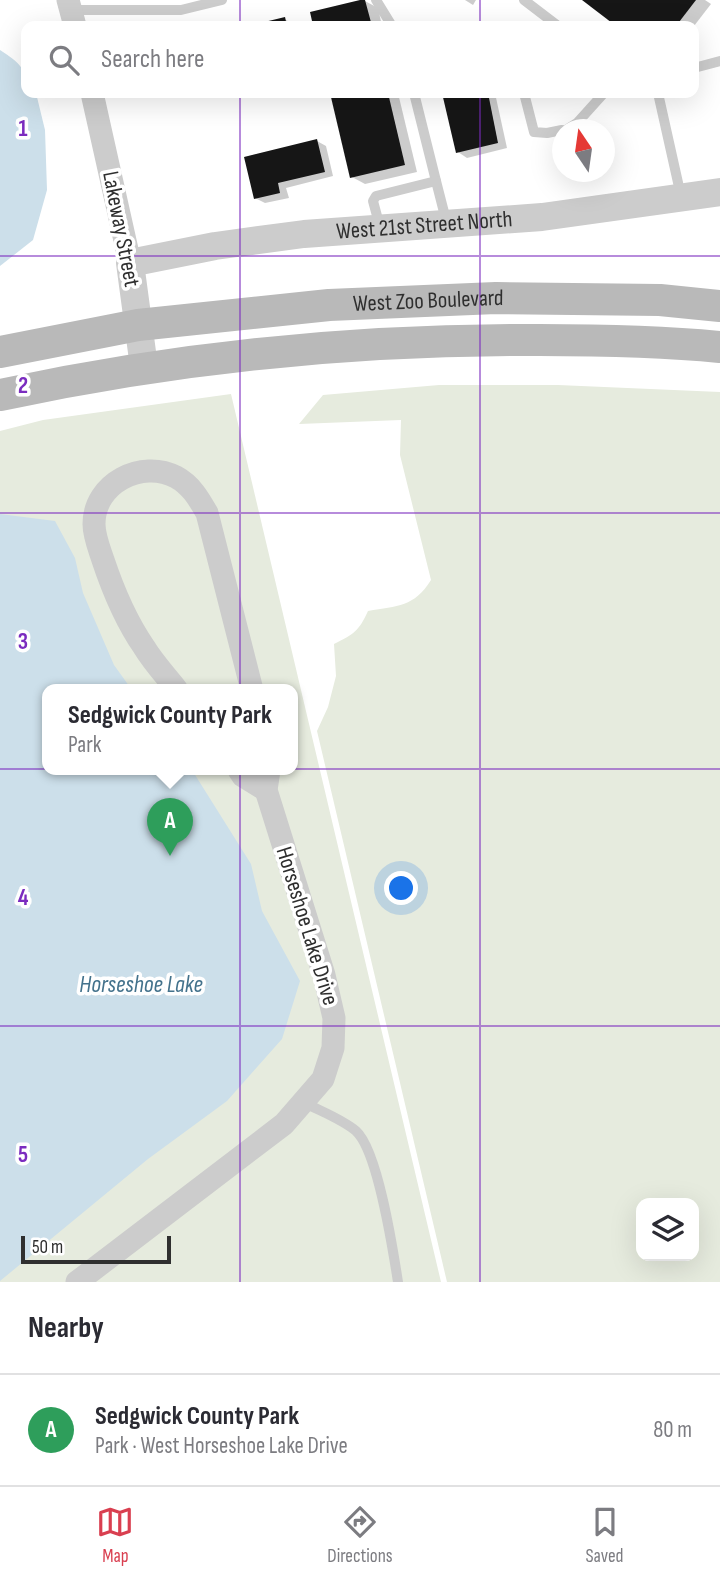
<!DOCTYPE html>
<html lang="en">
<head>
<meta charset="utf-8">
<style>
  body { margin:0; font-family:"Sofia Sans Condensed",sans-serif; background:#f2f2f3; color:#2b2b33 }
  .controls { position:absolute; right:21px; bottom:21px; display:grid; overflow:hidden; border-radius:14px; box-shadow:0 7px 28px #0002 }
  .controls button { width:63px; height:63px; display:grid; place-items:center; padding:0; border:0; border-bottom:2px solid #e1e1e2; background:#fff; color:#2b2b33; font:35px sans-serif }
  .compass { position:absolute; left:552px; top:119px; width:63px; height:63px; border-radius:50%; background:#fff; box-shadow:0 7px 28px #0002; rotate:347deg }
  .scale { position:absolute; left:21px; bottom:18px; width:150px; box-sizing:border-box; padding-left:7px; border:4px solid #2f2f2f; border-top:0; font-size:19px; line-height:24px; white-space:nowrap; color:#2f2f2f; -webkit-text-stroke:5px #fff; paint-order:stroke }
  .you { position:absolute; left:402px; top:889px; width:24px; height:24px; margin:-18px; border:5px solid #fff; border-radius:50%; background:#1a73e8; box-shadow:0 0 0 10px #1a73e833 }
  .badge { display:grid; place-items:center; width:46px; height:46px; border-radius:50%; background:#d93f50; color:#fff; font-size:23px; font-weight:700 }
  .pin { position:absolute; translate:-50% -58px; filter:drop-shadow(0 2px 4px #0008) }
  .pin::after { content:''; position:absolute; top:37px; width:24px; height:21px; background:inherit; clip-path:polygon(0 0,100% 0,50% 100%) }
  .popup { position:absolute; left:42px; top:684px; width:256px; height:91px; box-sizing:border-box; display:grid; place-content:center; border-radius:14px; background:#fff; filter:drop-shadow(0 2px 5px #0005); font-size:23px; white-space:nowrap; color:#7c7c81 }
  .popup b { font-size:26px; color:#2b2b33 }
  .popup::after { content:''; position:absolute; left:50%; top:100%; margin-left:-14px; border:14px solid transparent; border-top-color:#fff }
  .list { margin:0; padding:0; list-style:none }
  h2 { display:flex; justify-content:space-between; align-items:center; height:91px; margin:0; padding:0 28px; font-size:30px }
  h2 small { font-size:23px; font-weight:400; color:#7c7c81 }
  .list li { display:grid; grid-template-columns:46px 1fr auto; gap:21px; align-items:center; box-sizing:border-box; height:112px; padding:0 28px; border-top:2px solid #e1e1e2 }
  .list b { display:block; font-size:26px; white-space:nowrap }
  .list p { margin:0; font-size:23px; white-space:nowrap; color:#7c7c81 }
  .list em { font-size:23px; font-style:normal; color:#7c7c81 }
  .icon { flex:none; width:38px; height:38px; fill:none; stroke:currentColor; stroke-width:2; stroke-linecap:round; stroke-linejoin:round }
  .map { position:relative; flex:none; width:720px; height:1282px; overflow:hidden }
  .search { position:absolute; background:#fff; box-shadow:0 7px 28px #0002; left:21px; right:21px; top:21px; height:77px; display:flex; align-items:center; gap:18px; box-sizing:border-box; padding:0 24px; border-radius:14px; color:#7c7c81; font-size:26px }
  .sheet { height:203px; background:#fff }
  nav { display:flex; justify-content:space-around; align-items:center; box-sizing:border-box; height:98px; border-top:2px solid #e1e1e2; background:#fff; font-size:19px; color:#7c7c81 }
  nav a { display:grid; justify-items:center; gap:4px }
  nav .on { color:#d93f50 }
  .map>svg:first-child { display:block }
  .green { fill:#e6ebde; fill-rule:evenodd }
  .water { fill:#ccdfea }
  .shadow { fill:#0003 }
  .building { fill:#161616 }
  .lines { fill:none; stroke-linecap:round; stroke-linejoin:round }
  .service { stroke:#ccc; stroke-width:10 }
  .minor { stroke:#ccc; stroke-width:23 }
  .tertiary { stroke:#ccc; stroke-width:28 }
  .secondary { stroke:#b9b9b9; stroke-width:32 }
  .grid { fill:none; stroke:#7b2cbf; stroke-width:2; stroke-opacity:0.55 }
  .labels { text-anchor:middle; dominant-baseline:central; stroke-width:7; stroke-linejoin:round; paint-order:stroke }
  .street-label { font-size:23px; fill:#2f2f2f; stroke:#fff }
  .water-label { font-size:24px; font-style:italic; fill:#43728c; stroke:#fff }
  .grid-label { font-size:23px; text-anchor:middle; font-weight:bold; fill:#7b2cbf; stroke:#fff; stroke-width:7; stroke-linejoin:round; paint-order:stroke }
</style>
</head>
<body>
<div class="map">
<svg width="720" height="1282" viewBox="0 0 720 1282">
  <rect width="100%" height="100%" fill="#fff"/>
  <!-- green -->
  <g class="green">
    <path d="M439,385H558L720,392V1282H447L317,731L328,707L336,676L334,644C354,634 359,631 368,611C398,606 414,607 431,580L400,455L401,420L299,424L323,395ZM641,1203H694V1256H641Z"/>
    <path d="M231,394L441,1282H0V431L43,420ZM47,690H292V770H47Z"/>
  </g>
  <!-- water -->
  <g class="water">
    <path d="M0,50C21,64 26,67 26,93H36L45,130L47,190L33,240L0,266Z"/>
    <polygon points="0,514 55,521 75,558 83,593 114,665 132,690 47,690 47,770 192,770 251,864 262,911 300,981 282,1039 227,1101 148,1159 0,1281"/>
  </g>
  <!-- shadow -->
  <g class="shadow">
    <polygon points="465,0 476,0 473,5"/>
    <polygon points="585,0 705,0 711,4 694,26 619,26"/>
    <polygon points="365,1 378,8 382,26 255,26 284,19 297,26 315,22"/>
    <polygon points="332,93 398,93 417,172 365,184 352,177"/>
    <polygon points="444,93 495,93 507,148 467,158 458,152"/>
    <polygon points="317,141 326,146 333,176 286,188 289,198 265,203 255,198"/>
  </g>
  <!-- building -->
  <g class="building">
    <polygon points="360,0 365,0 372,26 293,26 312,21 310,12"/>
    <polygon points="582,0 696,0 676,26 616,26"/>
    <polygon points="285,17 287,26 252,26 252,25"/>
    <polygon points="330,93 388,93 405,165 350,178"/>
    <polygon points="442,93 488,93 498,143 456,153"/>
    <polygon points="317,139 325,172 278,183 280,193 254,199 244,157"/>
  </g>
  <g class="lines">
    <!-- service -->
    <g class="service">
      <polyline points="376,0 392,26"/>
      <polyline points="524,0 558,26"/>
      <polyline points="70,10 181,10 222,0"/>
      <polyline points="694,68 720,61"/>
      <polyline points="414,93 436,181"/>
      <polyline points="524,93 534,132 547,133 562,130"/>
      <polyline points="658,93 681,196"/>
      <polyline points="566,130 577,123 604,93"/>
      <polyline points="380,227 373,201 376,196 436,181 447,224"/>
      <path d="M303,1102C320,1111 342,1119 356,1131C378,1151 393,1250 398,1282"/>
    </g>
    <!-- minor -->
    <g class="minor">
      <polyline points="68,0 75,26"/>
      <polyline points="92,93 130,263"/>
      <path d="M177,690C166,676 153,662 144,647C126,621 113,590 103,560C99,548 94,536 94,524C94,483 142,459 176,477C191,485 199,499 207,513L252,690"/>
      <polyline points="239,770 243,776 266,790"/>
      <polyline points="77,1282 284,1124 323,1079 333,1048 334,1018 324,975 266,790 269,770"/>
    </g>
    <!-- tertiary -->
    <path class="tertiary" id="s1" d="M144,367L130,263L215,246L304,234L542,217L720,192"/>
    <!-- secondary -->
    <g class="secondary">
      <path id="s2" d="M0,352L138,325L329,305L496,298L660,300L720,306"/>
      <path d="M0,395C177,357 358,339 539,340C600,340 660,341 720,347"/>
    </g>
  </g>
  <!-- grid -->
  <path class="grid" d="M240,0V26M480,0V26M240,93V1282M480,93V1282M0,256H720M0,513H720M0,769H720M0,1026H720"/>
  <g class="labels">
    <!-- street labels -->
    <g class="street-label">
      <text stroke="none"><textPath href="#s1" startOffset="402">West 21st Street North</textPath></text>
      <text transform="translate(121 229) rotate(79)">Lakeway Street</text>
      <text stroke="none"><textPath href="#s2" startOffset="432">West Zoo Boulevard</textPath></text>
      <text transform="translate(307 926) rotate(73)">Horseshoe Lake Drive</text>
    </g>
    <!-- water labels -->
    <g class="water-label">
      <text x="141" y="984">Horseshoe Lake</text>
    </g>
  </g>
  <g class="grid-label">
    <text x="23" y="136">1</text>
    <text x="23" y="393">2</text>
    <text x="23" y="649">3</text>
    <text x="23" y="905">4</text>
    <text x="23" y="1162">5</text>
  </g>
</svg>
<div class="controls">
<button><svg class="icon" aria-label="layers" viewBox="0 0 24 24"><path d="M12 4l9 5-9 5-9-5zM3 14l9 5 9-5"/></svg></button>
</div>
<svg class="compass" viewBox="-18 -18 36 36"><path d="M0-13l5 13h-10z" fill="#e53935"/><path d="M0 13l5-13h-10z" fill="#7c7c81"/></svg>
<div class="scale">50 m</div>
<div class="you"></div>
<div class="pin badge" style="left:170px;top:856px;background:#2e9e5b">A</div>
<div class="popup"><b>Sedgwick County Park</b>Park</div>
<div class="search"><svg class="icon" aria-label="search" viewBox="0 0 24 24"><circle cx="10" cy="10" r="6"/><path d="M15 15l6 6"/></svg>Search here</div>
</div>
<section class="sheet">
<h2>Nearby<small></small></h2>
<ul class="list">
<li><span class="badge" style="background:#2e9e5b">A</span><div><b>Sedgwick County Park</b><p>Park · West Horseshoe Lake Drive</p></div><em>80 m</em></li>
</ul>
</section>
<nav>
<a class="on"><svg class="icon" aria-label="map" viewBox="0 0 24 24"><path d="M3 6l6-2 6 2 6-2v14l-6 2-6-2-6 2zM9 4v14M15 6v14"/></svg>Map</a>
<a><svg class="icon" aria-label="directions" viewBox="0 0 24 24"><path d="M12 3l9 9-9 9-9-9zM9 14v-3h6M13 9l2 2-2 2"/></svg>Directions</a>
<a><svg class="icon" aria-label="saved" viewBox="0 0 24 24"><path d="M7 4h10v16l-5-4-5 4z"/></svg>Saved</a>
</nav>
</body>
</html>
